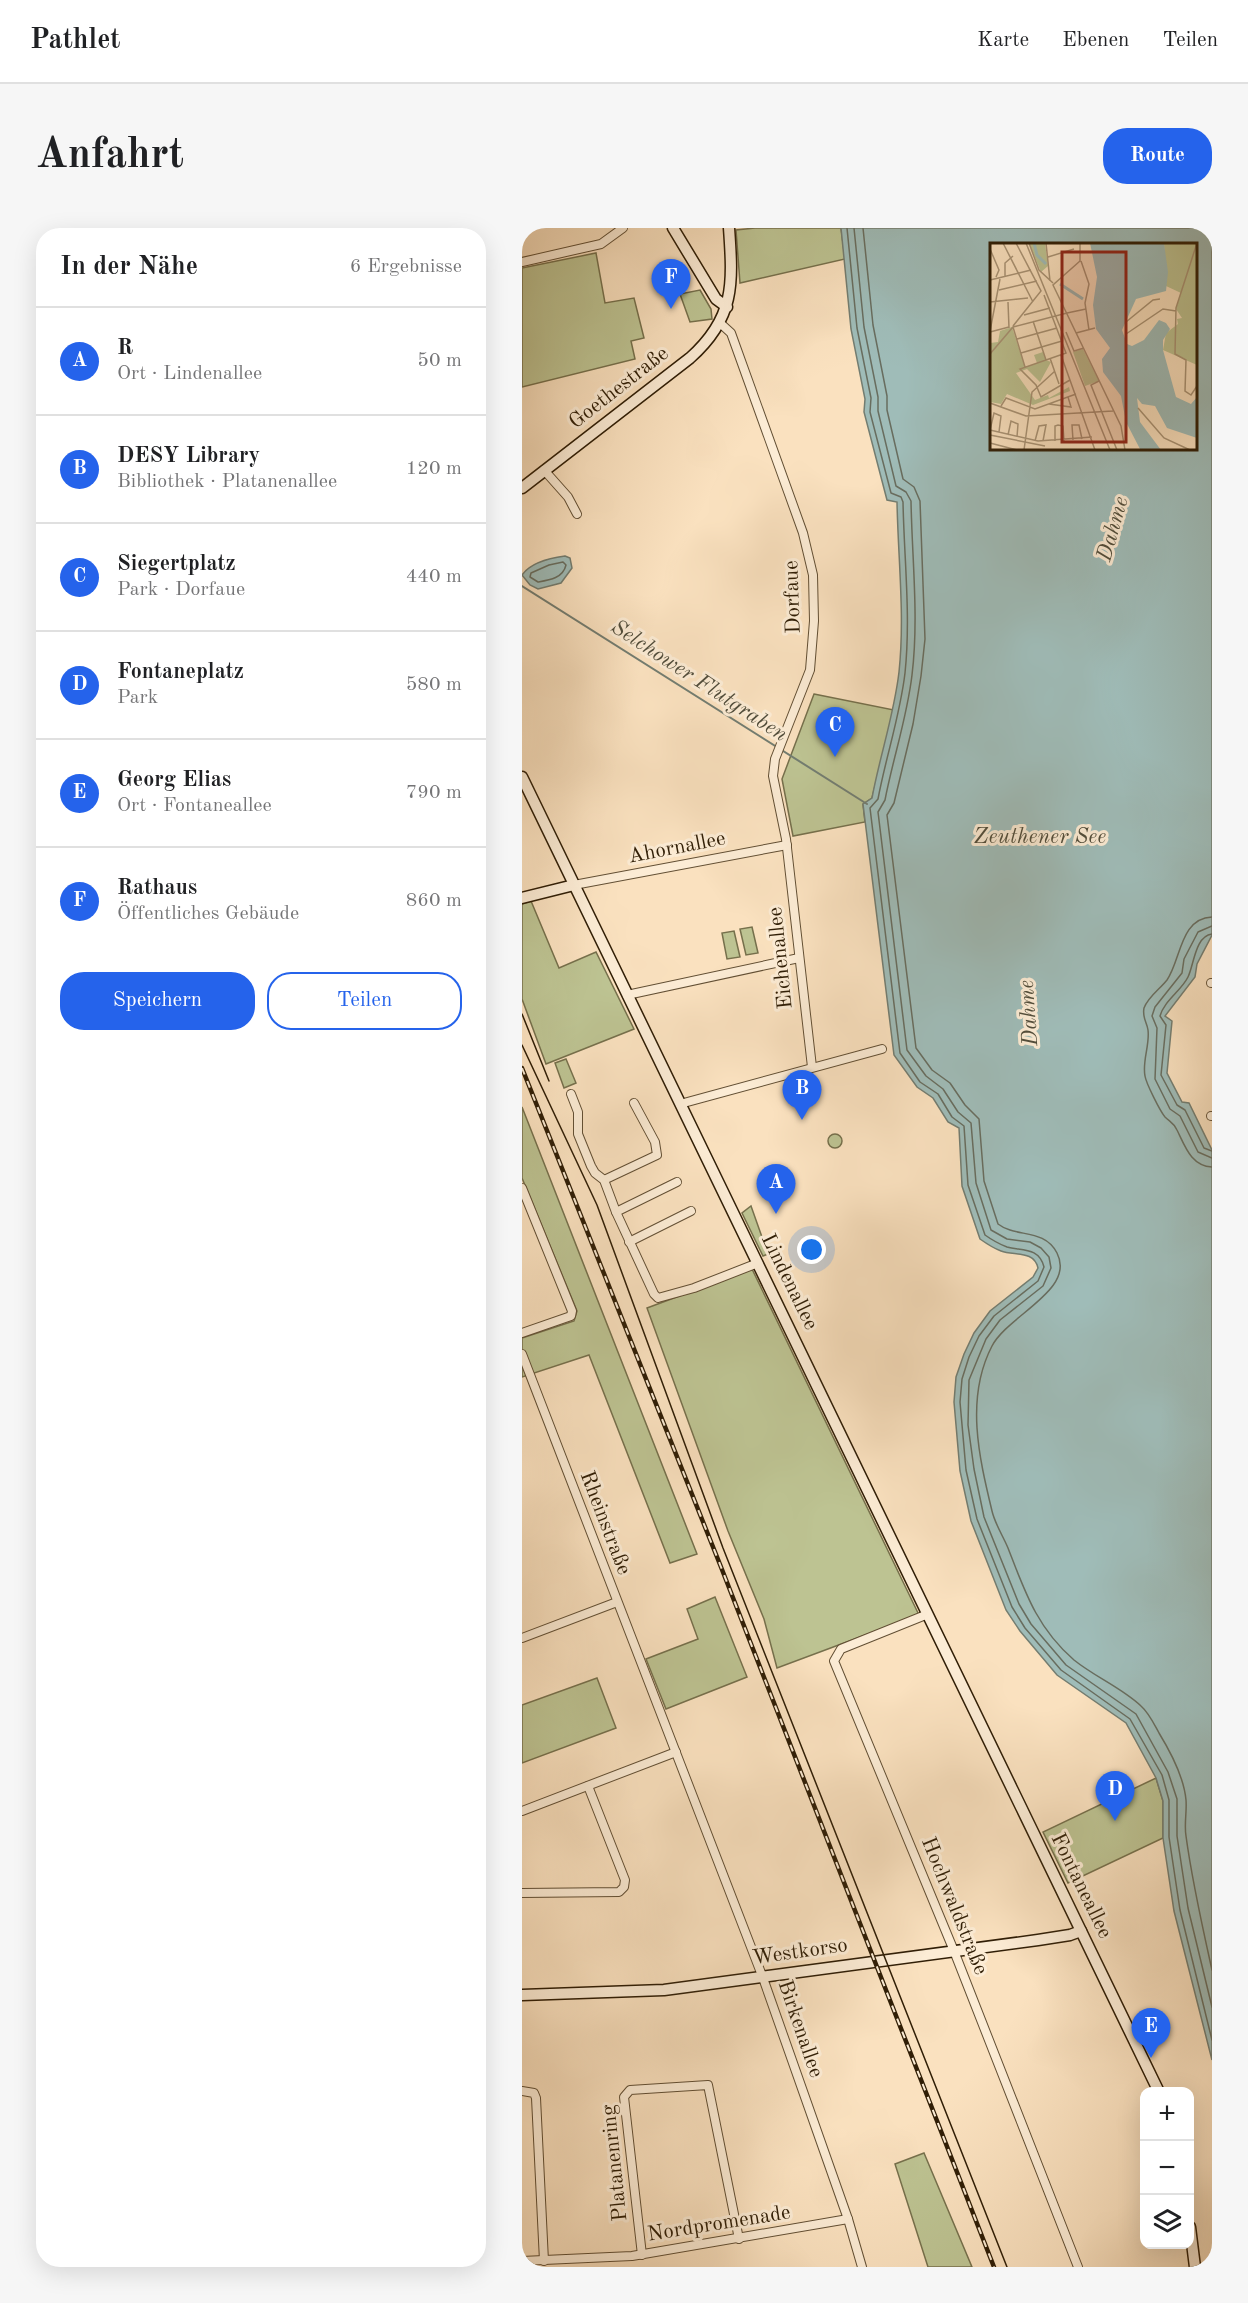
<!DOCTYPE html>
<html lang="de">
<head>
<meta charset="utf-8">
<style>
  body { margin:0; font-family:"Old Standard TT",serif; background:#f6f6f6; color:#202124 }
  .controls { position:absolute; right:18px; bottom:18px; display:grid; overflow:hidden; border-radius:12px; box-shadow:0 6px 24px #0002 }
  .controls button { width:54px; height:54px; display:grid; place-items:center; padding:0; border:0; border-bottom:2px solid #e0e0e0; background:#fff; color:#202124; font:30px sans-serif }
  .you { position:absolute; left:290px; top:1022px; width:21px; height:21px; margin:-15px; border:4px solid #fff; border-radius:50%; background:#1a73e8; box-shadow:0 0 0 9px #1a73e833 }
  .badge { display:grid; place-items:center; width:39px; height:39px; border-radius:50%; background:#2563eb; color:#fff; font-size:20px; font-weight:700 }
  .pin { position:absolute; translate:-50% -50px; filter:drop-shadow(0 2px 3px #0008) }
  .pin::after { content:''; position:absolute; top:32px; width:21px; height:18px; background:inherit; clip-path:polygon(0 0,100% 0,50% 100%) }
  .list { margin:0; padding:0; list-style:none }
  h2 { display:flex; justify-content:space-between; align-items:center; height:78px; margin:0; padding:0 24px; font-size:26px }
  h2 small { font-size:20px; font-weight:400; color:#757577 }
  .list li { display:grid; grid-template-columns:39px 1fr auto; gap:18px; align-items:center; box-sizing:border-box; height:108px; padding:0 24px; border-top:2px solid #e0e0e0 }
  .list b { display:block; font-size:22px; white-space:nowrap }
  .list p { margin:0; font-size:20px; white-space:nowrap; color:#757577 }
  .list em { font-size:20px; font-style:normal; color:#757577 }
  .actions { display:flex; gap:12px; padding:18px 24px }
  .actions a { flex:1; padding:14px 0; border:2px solid #2563eb; border-radius:24px; text-align:center; font-size:21px; color:#2563eb }
  .actions .main { background:#2563eb; color:#fff }
  .icon { flex:none; width:33px; height:33px; fill:none; stroke:currentColor; stroke-width:2; stroke-linecap:round; stroke-linejoin:round }
  .map { position:relative; flex:none; width:690px; height:2039px; overflow:hidden; border-radius:24px }
  header { display:flex; align-items:center; gap:36px; box-sizing:border-box; height:84px; padding:0 30px; background:#fff; border-bottom:2px solid #e0e0e0 }
  header strong { font-size:28px }
  nav { display:flex; gap:33px; margin-inline-start:auto; font-size:21px }
  .intro { display:flex; align-items:center; justify-content:space-between; box-sizing:border-box; height:144px; padding:0 36px }
  h1 { margin:0; font-size:42px }
  .button { padding:15px 27px; border-radius:24px; background:#2563eb; color:#fff; font-size:21px; font-weight:700 }
  main { display:flex; gap:36px; padding:0 36px }
  aside { flex:1; background:#fff; border-radius:24px; box-shadow:0 6px 24px #0002 }
  .map>svg:first-child { display:block }
  .green { fill:#bdc392; stroke:#76704c; stroke-width:1.5 }
  .water { fill:#9fbcb8; stroke:#737d71; stroke-width:1.5; fill-rule:evenodd }
  .lines { fill:none; stroke-linecap:round; stroke-linejoin:round }
  .shore { stroke:#686d5f; stroke-width:1.5 }
  .stream { stroke:#737d71; stroke-width:2 }
  .street-casing { stroke:#624f34; stroke-width:10 }
  .secondary-casing { stroke:#301e06; stroke-width:13 }
  .street { stroke:#fcecd5; stroke-width:8 }
  .secondary { stroke:#fcecd5; stroke-width:10 }
  .tram { stroke:#301e06; stroke-width:1.5 }
  .rail-casing { stroke:#301e06; stroke-width:4.5 }
  .rail { stroke:#fcecd5; stroke-width:2; stroke-dasharray:7; stroke-linecap:butt }
  .labels { text-anchor:middle; dominant-baseline:central; stroke-width:6; stroke-linejoin:round; paint-order:stroke }
  .street-label { font-size:21px; fill:#301e06; stroke:#fcecd5 }
  .water-label { font-size:22px; font-style:italic; fill:#514d3b; stroke:#fcecd5 }
  .inset-river { fill:none; stroke:#9fbcb8; stroke-width:3 }
  .inset-road { fill:none; stroke:#a99375; stroke-width:1.5 }
  .view { fill:#8f2418; fill-opacity:0.15; stroke:#8f2418; stroke-width:3 }
  .inset-edge { fill:none; stroke:#301e06; stroke-width:3 }
</style>
</head>
<body>
<header>
<strong>Pathlet</strong>
<nav><a>Karte</a><a>Ebenen</a><a>Teilen</a></nav>
</header>
<div class="intro"><h1>Anfahrt</h1><a class="button">Route</a></div>
<main>
<aside>
<h2>In der Nähe<small>6 Ergebnisse</small></h2>
<ul class="list">
<li><span class="badge">A</span><div><b>R</b><p>Ort · Lindenallee</p></div><em>50 m</em></li>
<li><span class="badge">B</span><div><b>DESY Library</b><p>Bibliothek · Platanenallee</p></div><em>120 m</em></li>
<li><span class="badge">C</span><div><b>Siegertplatz</b><p>Park · Dorfaue</p></div><em>440 m</em></li>
<li><span class="badge">D</span><div><b>Fontaneplatz</b><p>Park</p></div><em>580 m</em></li>
<li><span class="badge">E</span><div><b>Georg Elias</b><p>Ort · Fontaneallee</p></div><em>790 m</em></li>
<li><span class="badge">F</span><div><b>Rathaus</b><p>Öffentliches Gebäude</p></div><em>860 m</em></li>
</ul>
<div class="actions"><a class="main">Speichern</a><a>Teilen</a></div>
</aside>
<div class="map">
<svg width="690" height="2039" viewBox="0 0 690 2039">
  <rect width="100%" height="100%" fill="#fae1bf"/>
  <filter id="stains"><feTurbulence type="fractalNoise" baseFrequency=".00333" numOctaves="4"/><feColorMatrix values="0 0 0 0 .2 0 0 0 0 .09 0 0 0 0 .02 0 0 0 .5 -.17"/></filter>
  <radialGradient id="worn" r=".72"><stop offset=".6" stop-color="#630" stop-opacity="0"/><stop offset="1" stop-color="#630" stop-opacity=".3"/></radialGradient>
  <!-- green -->
  <g class="green">
    <polygon points="233,0 319,0 323,31 218,55 214,2"/>
    <polygon points="74,25 83,75 112,70 122,110 109,113 113,131 0,159 0,40"/>
    <polygon points="178,62 189,81 190,91 168,94 158,66"/>
    <polygon points="292,466 372,482 350,570 341,576 343,594 271,608 260,551"/>
    <polygon points="9,673 37,740 74,724 112,801 24,836 0,771 0,676"/>
    <polygon points="230,699 236,725 224,727 218,701"/>
    <polygon points="212,703 218,729 205,731 200,705"/>
    <polygon points="44,831 54,855 42,860 33,835"/>
    <polygon points="0,879 175,1326 148,1335 67,1127 0,1149 0,1110 52,1093 55,1083 0,950"/>
    <circle cx="313" cy="913" r="7"/>
    <polygon points="229,978 246,1026 241,1028 220,985"/>
    <polygon points="230,1041 397,1387 255,1440 242,1391 206,1303 125,1080"/>
    <polygon points="193,1369 225,1449 144,1481 124,1431 176,1411 165,1381"/>
    <polygon points="75,1450 94,1500 0,1535 0,1477"/>
    <polygon points="634,1550 641,1573 641,1610 546,1655 521,1604"/>
    <polygon points="402,1925 450,2039 406,2039 373,1936"/>
  </g>
  <!-- water -->
  <g class="water">
    <path d="M319,0H690V707L675,736L673,749L643,788L650,793L645,845L660,874L667,875L690,922V1832L652,1683L641,1610V1573L634,1550L604,1495L535,1447L498,1403L484,1382L449,1293L438,1243L432,1174L434,1149L442,1126L452,1105L468,1083L511,1049L516,1040C512,1022 492,1028 479,1023C471,1020 465,1016 458,1011L440,958L437,900L426,894L411,870L395,859L372,827L341,576L350,570C358,527 372,487 377,444C383,388 376,330 375,274L365,272L342,184L343,171L329,101ZM674,16V220H470V16Z"/>
    <path d="M43,328L48,330L50,340L39,355L16,361L8,357L0,347C9,334 28,330 43,328Z"/>
  </g>
  <g class="lines">
    <!-- shore -->
    <g class="shore">
      <path d="M325,0L335,100L349,170L348,184L369,265L379,269L381,274C382,330 389,388 383,445C378,488 364,528 356,571L348,580L378,825L398,854L416,866L430,889L442,898L446,957L463,1007C470,1012 477,1016 485,1019C500,1023 517,1019 522,1039L516,1053L472,1088L457,1108L447,1129L440,1151L438,1174L444,1242L455,1291L490,1379L503,1400L539,1442L608,1491L640,1547L647,1572V1609L658,1682L690,1812"/>
      <path d="M332,0L342,99L356,169V183L374,258L384,264L389,273C390,331 397,390 390,447C385,490 371,530 363,572L356,584L385,822L404,848L421,861L436,884L449,895L454,955L469,1002L485,1011L508,1014L519,1020L527,1029L529,1040L521,1058L478,1092L464,1111L447,1152L446,1197L452,1241L462,1289L497,1376L509,1396L544,1437L614,1486L646,1544L655,1571V1608L666,1680L690,1779"/>
      <path d="M341,0L351,97L365,168V182L381,251L392,259L398,273L403,411L399,448L391,496L372,575L365,587L394,820L410,842L428,855L443,877L457,891L462,953L476,996C494,1010 522,1000 535,1025C554,1062 486,1087 470,1118C443,1170 457,1229 470,1283C473,1296 481,1308 486,1320C503,1364 515,1400 552,1432C573,1449 600,1460 619,1478C627,1485 632,1496 637,1505C648,1523 662,1550 664,1572C665,1584 662,1596 664,1608C670,1653 680,1697 690,1742"/>
      <path d="M41,334L44,337C41,350 28,352 16,354L8,349L9,345L27,337Z"/>
      <path d="M690,689C658,690 659,732 645,752C638,761 626,769 622,780C620,790 625,794 626,802C628,817 620,833 623,848C624,855 638,883 643,889C648,894 652,895 655,902C663,918 669,938 690,939"/>
      <polyline points="690,698 676,704 662,731 660,745 633,779 630,788 635,800 633,851 648,881 658,888 676,924 690,930"/>
      <path d="M690,706C673,708 672,737 666,749C659,763 642,773 638,788L644,797L639,847L655,877L663,882L682,920L690,923"/>
    </g>
    <!-- stream -->
    <polyline class="stream" points="0,358 345,576"/>
    <defs>
      <g id="street">
        <polyline points="0,34 79,16 101,0"/>
        <polyline points="198,95 209,105 281,305 291,347 292,393 288,442 253,531 251,548 264,611 290,839"/>
        <polyline points="22,242 46,269 55,286"/>
        <polyline points="52,657 265,617"/>
        <polyline points="689,755 690,755"/>
        <polyline points="105,767 277,730"/>
        <polyline points="49,866 56,884 56,906 69,938 73,945 82,952 94,984 132,1066 136,1070 172,1060 236,1035"/>
        <polyline points="158,876 360,821"/>
        <polyline points="689,888 690,888"/>
        <polyline points="82,952 135,927 133,914 112,875"/>
        <polyline points="0,960 50,1083 49,1088 0,1105"/>
        <polyline points="94,984 155,954"/>
        <polyline points="107,1014 169,983"/>
        <polyline points="0,1126 241,1750 326,1991 340,2039"/>
        <polyline points="406,1386 319,1421 312,1433 432,1723 556,2039"/>
        <polyline points="0,1410 95,1374"/>
        <polyline points="0,1583 154,1524"/>
        <polyline points="0,1665 97,1664 102,1659 103,1652 66,1558"/>
        <polyline points="0,1863 12,1865 14,1870 22,2033"/>
        <polyline points="120,2027 102,1869 108,1862 186,1857 217,2011"/>
        <polyline points="0,2033 110,2028 326,1991"/>
      </g>
      <g id="secondary">
        <polyline points="151,0 194,71 205,79"/>
        <path d="M0,260L168,130C213,90 211,56 207,0"/>
        <polyline points="0,549 637,1864"/>
        <polyline points="0,670 52,657"/>
        <polyline points="0,1767 142,1762 516,1712 548,1707 559,1703"/>
        <polyline points="668,1999 673,2039"/>
      </g>
    </defs>
    <!-- street casing -->
    <use href="#street" class="street-casing"/>
    <!-- secondary casing -->
    <use href="#secondary" class="secondary-casing"/>
    <!-- street -->
    <use href="#street" class="street"/>
    <!-- secondary -->
    <use href="#secondary" class="secondary"/>
    <!-- tram -->
    <g class="tram">
      <polyline points="0,786 27,853"/>
      <polyline points="0,817 75,977 201,1320 485,2039"/>
    </g>
    <defs>
      <polyline id="rail" points="0,840 199,1339 472,2039"/>
    </defs>
    <!-- rail casing -->
    <use href="#rail" class="rail-casing"/>
    <!-- rail -->
    <use href="#rail" class="rail"/>
  </g>
  <g class="labels">
    <!-- street labels -->
    <g class="street-label">
      <text transform="translate(97 160) rotate(-38)">Goethestraße</text>
      <text transform="translate(271 369) rotate(-92)">Dorfaue</text>
      <text transform="translate(155 620) rotate(-11)">Ahornallee</text>
      <text transform="translate(259 730) rotate(-96)">Eichenallee</text>
      <text transform="translate(267 1054) rotate(64)">Lindenallee</text>
      <text transform="translate(83 1295) rotate(69)">Rheinstraße</text>
      <text transform="translate(559 1658) rotate(64)">Fontaneallee</text>
      <text transform="translate(432 1678) rotate(68)">Hochwaldstraße</text>
      <text transform="translate(278 1724) rotate(-8)">Westkorso</text>
      <text transform="translate(278 1801) rotate(71)">Birkenallee</text>
      <text transform="translate(93 1935) rotate(-96)">Platanenring</text>
      <text transform="translate(197 1996) rotate(-9)">Nordpromenade</text>
    </g>
    <!-- water labels -->
    <g class="water-label">
      <text transform="translate(591 301) rotate(-74)">Dahme</text>
      <text transform="translate(177 453) rotate(33)">Selchower Flutgraben</text>
      <text x="518" y="609">Zeuthener See</text>
      <text transform="translate(507 785) rotate(-94)">Dahme</text>
    </g>
  </g>
  <!-- overview -->
  <g transform="translate(468 15)">
    <rect width="207" height="207" fill="#fae1bf"/>
    <path d="M39,0H55L58,23L51,29ZM174,0H207V122L173,107L176,90L188,81L187,76L192,75L186,66L191,50L176,43ZM22,84L35,124L47,120L44,112L53,109L56,117L61,119L50,139L37,126L26,130L45,157L58,152L59,155L79,144L80,148L43,162L17,151L11,161L0,159V100L8,99L10,88ZM93,106L109,138L95,143L83,109Z" fill="#bdc392"/>
    <path d="M100,0H174L178,29L176,48L146,56L132,87L137,101L142,103L154,97L169,77L176,80L180,86L173,97V107L186,154L201,161L207,154V195L177,185L165,163L152,161L147,155L150,179L171,207L150,206L136,179L131,153L113,129L112,116L120,105L106,86L103,62L107,34Z" fill="#9fbcb8"/>
    <path class="inset-river" d="M44,0L47,12L56,21M70,41L93,56"/>
    <path class="inset-road" d="M13,0L43,59M36,0L120,207M39,0L49,27L63,40M56,0L60,38M90,0V18L63,42L131,183L135,207M207,0L186,65L185,111L196,117L195,148L201,152L207,143M0,6L9,27L6,34M58,14L84,6M91,18L99,41L95,60L99,87M15,34V20L23,13M0,37L41,27M9,47L47,38M54,52L76,110L30,126L46,142L51,154L80,137M0,59L38,55M18,59L19,85M77,70L96,66M34,72L60,65M43,78L56,117M136,79L163,57L170,56M23,83L51,48L26,0M23,84L35,124M0,88L10,36M0,89L19,84M76,89L84,108L94,105M86,90L105,85M136,91L173,66L186,68M27,96L67,85M31,110L72,98M0,111L23,84L77,70M71,112L105,207M60,115L69,141M109,138L101,142L127,207M0,160L36,173L123,168M59,161L81,164L78,154M11,163L16,155L45,166L86,151M148,165L174,195L200,207M0,187L48,198L102,194M0,187L4,170L11,173L9,189M0,192L55,203M18,192L21,178L28,181L27,194M83,197L82,182H89L92,196M45,198L49,183L56,182L53,198M65,198V183L68,182L73,183L74,198M0,200L27,207M34,207L42,149L65,128"/>
    <path class="view" d="M72,9H136V199H72Z"/>
    <rect width="207" height="207" class="inset-edge"/>
  </g>
  <rect width="100%" height="100%" filter="url(#stains)"/>
  <rect width="100%" height="100%" fill="url(#worn)"/>
</svg>
<div class="controls">
<button>+</button>
<button>−</button>
<button><svg class="icon" aria-label="layers" viewBox="0 0 24 24"><path d="M12 4l9 5-9 5-9-5zM3 14l9 5 9-5"/></svg></button>
</div>
<div class="you"></div>
<div class="pin badge" style="left:254px;top:986px">A</div>
<div class="pin badge" style="left:280px;top:892px">B</div>
<div class="pin badge" style="left:313px;top:529px">C</div>
<div class="pin badge" style="left:593px;top:1593px">D</div>
<div class="pin badge" style="left:629px;top:1830px">E</div>
<div class="pin badge" style="left:149px;top:81px">F</div>
</div>
</main>
</body>
</html>
